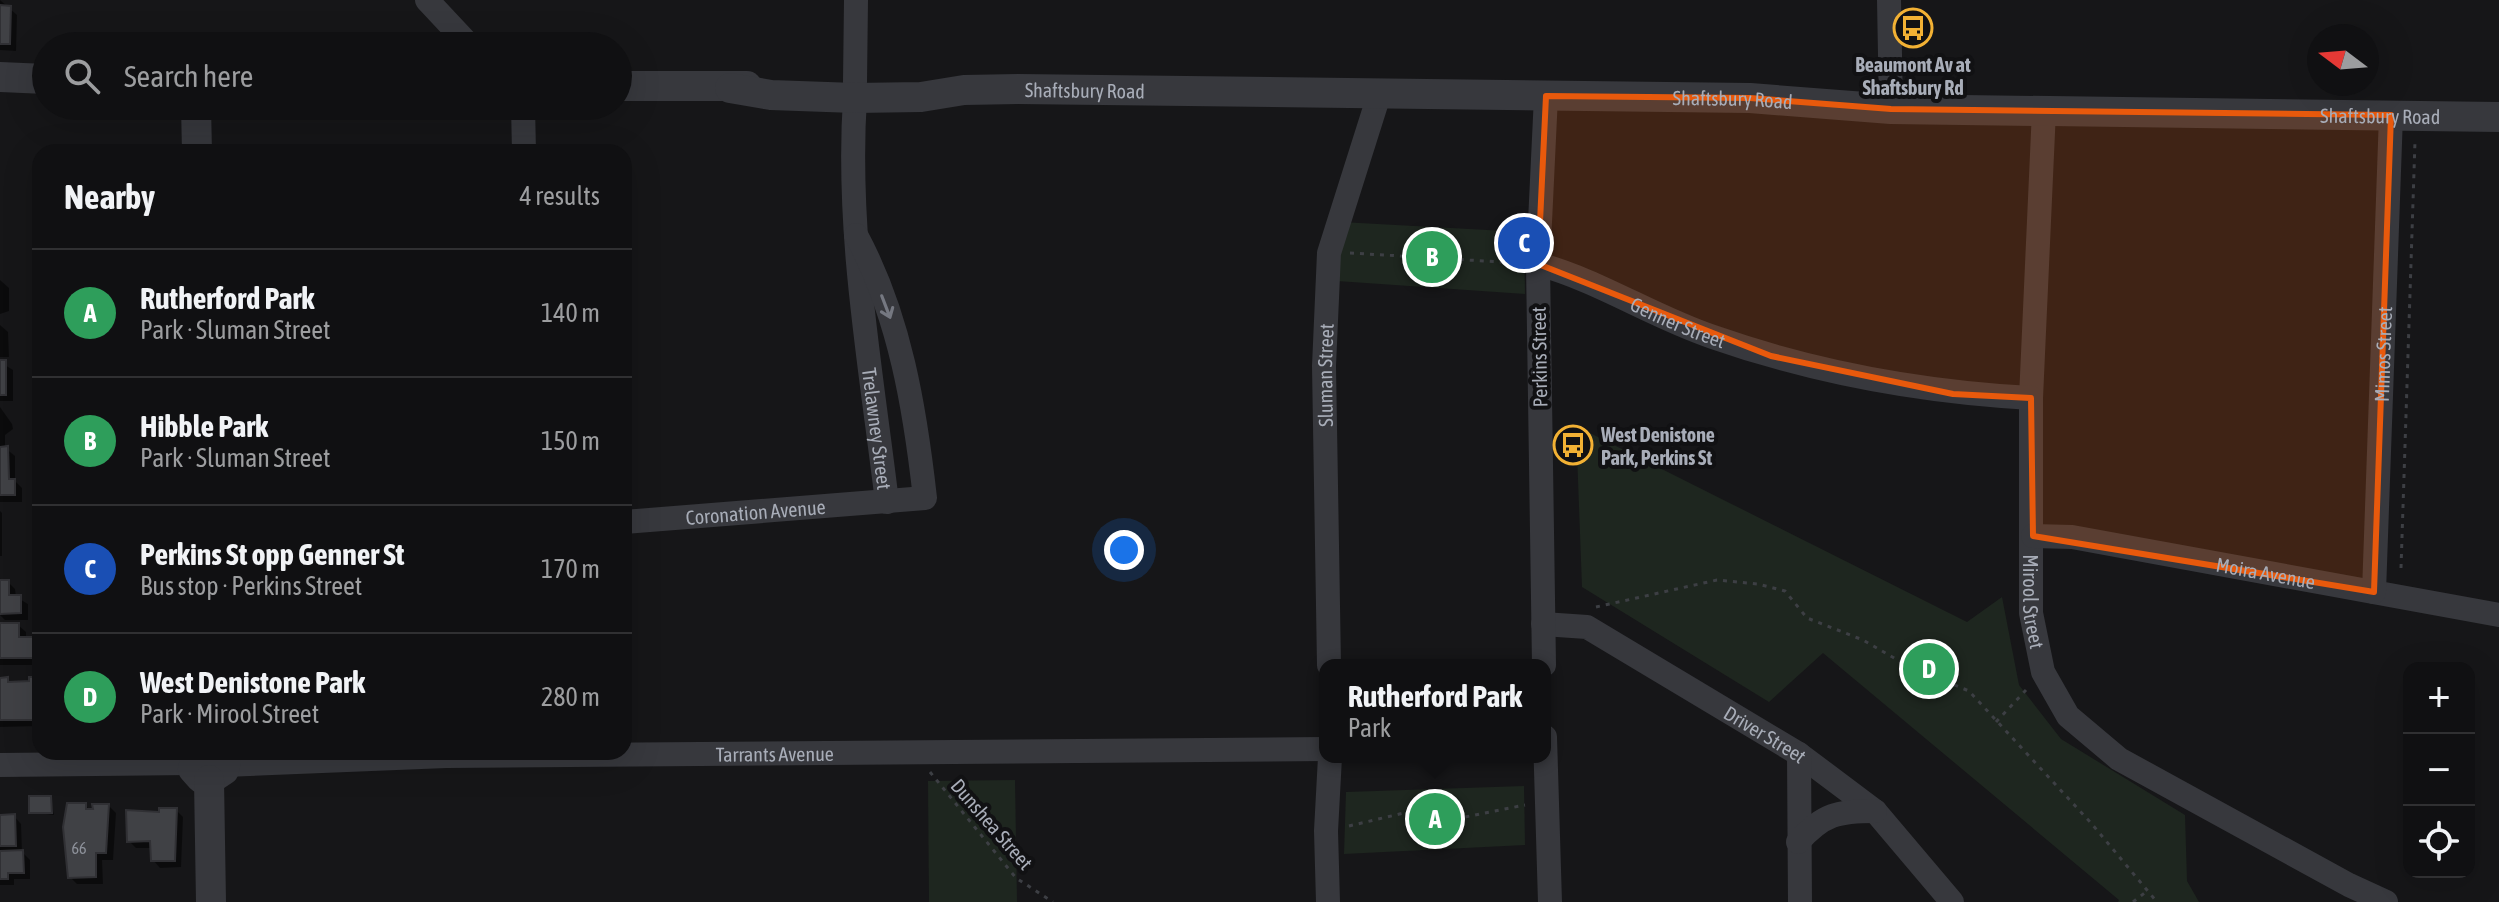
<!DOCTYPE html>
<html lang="en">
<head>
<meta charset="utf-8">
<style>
  body { margin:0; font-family:"Asap Condensed",sans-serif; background:#1e1e20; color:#f1f3f6 }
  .controls { position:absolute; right:24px; bottom:24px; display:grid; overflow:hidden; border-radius:16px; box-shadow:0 8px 32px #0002 }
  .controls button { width:72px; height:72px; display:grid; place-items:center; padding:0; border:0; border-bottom:2px solid #303032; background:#101012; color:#f1f3f6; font:40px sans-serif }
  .compass { position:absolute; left:2307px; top:24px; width:72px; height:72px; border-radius:50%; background:#101012; box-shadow:0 8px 32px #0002; rotate:286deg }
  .you { position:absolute; left:1124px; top:550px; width:28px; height:28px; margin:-20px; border:6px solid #fff; border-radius:50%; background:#1a73e8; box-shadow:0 0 0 12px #1a73e833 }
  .badge { display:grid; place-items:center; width:52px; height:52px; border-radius:50%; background:#f2b134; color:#fff; font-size:26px; font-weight:700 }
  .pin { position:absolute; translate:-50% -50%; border:4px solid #fff; box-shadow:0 2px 8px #0006 }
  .popup { position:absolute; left:1319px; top:659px; width:232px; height:104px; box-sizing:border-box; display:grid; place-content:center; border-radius:16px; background:#101012; filter:drop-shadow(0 2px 6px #0005); font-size:26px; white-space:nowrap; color:#9c9d9f }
  .popup b { font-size:30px; color:#f1f3f6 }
  .popup::after { content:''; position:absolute; left:50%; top:100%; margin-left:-16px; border:16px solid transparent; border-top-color:#101012 }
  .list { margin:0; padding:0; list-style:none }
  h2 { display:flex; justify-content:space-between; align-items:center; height:104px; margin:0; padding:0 32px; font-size:34px }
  h2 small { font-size:26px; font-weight:400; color:#9c9d9f }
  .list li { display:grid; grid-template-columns:52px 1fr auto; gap:24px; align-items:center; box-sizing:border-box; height:128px; padding:0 32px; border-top:2px solid #303032 }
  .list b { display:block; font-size:30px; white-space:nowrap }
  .list p { margin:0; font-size:26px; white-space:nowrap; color:#9c9d9f }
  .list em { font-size:26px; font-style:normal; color:#9c9d9f }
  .icon { flex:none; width:44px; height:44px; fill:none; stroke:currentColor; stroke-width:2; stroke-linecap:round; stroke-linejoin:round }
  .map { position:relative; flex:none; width:2499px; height:902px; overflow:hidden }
  .search { position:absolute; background:#101012; box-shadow:0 8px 32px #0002; left:32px; top:32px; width:600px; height:88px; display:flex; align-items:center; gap:20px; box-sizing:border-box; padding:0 28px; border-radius:44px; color:#9c9d9f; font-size:30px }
  .panel { position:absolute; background:#101012; box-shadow:0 8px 32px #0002; left:32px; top:144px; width:600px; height:616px; border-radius:24px }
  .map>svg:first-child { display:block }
  .green { fill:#1e261f }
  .shadow { fill:#0007 }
  .building { fill:#404145; stroke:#303034; stroke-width:2 }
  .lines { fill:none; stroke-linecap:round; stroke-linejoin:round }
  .path { stroke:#3d3f44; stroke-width:3; stroke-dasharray:4 6; stroke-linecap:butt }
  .minor { stroke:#37383d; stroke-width:24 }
  .tertiary { stroke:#37383d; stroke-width:30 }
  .oneway { stroke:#757881 }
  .marked { fill:#e8590c; fill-opacity:0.2; stroke:#e8590c; stroke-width:6; stroke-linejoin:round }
  .labels { text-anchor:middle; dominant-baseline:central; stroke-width:8; stroke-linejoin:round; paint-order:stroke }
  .number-label { font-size:16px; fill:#8e929b }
  .poi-label { font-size:20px; font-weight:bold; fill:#a8adb8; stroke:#111113 }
  .street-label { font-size:20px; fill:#a8adb8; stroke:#111113 }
</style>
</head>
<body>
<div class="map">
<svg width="2499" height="902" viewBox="0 0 2499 902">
  <rect width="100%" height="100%" fill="#161618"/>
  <!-- green -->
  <g class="green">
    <polygon points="1341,222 1524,232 1525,294 1337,281"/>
    <polygon points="1576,426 1967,622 2002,597 2019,685 2061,739 2185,815 2187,881 2199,902 2118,902 2119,900 1823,653 1769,702 1582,587"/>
    <polygon points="1015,780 1017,902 929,902 928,781"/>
    <polygon points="1524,786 1525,845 1344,854 1346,792"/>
  </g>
  <!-- shadow -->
  <g class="shadow">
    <polygon points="0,0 17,15 16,51 0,50"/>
    <polygon points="0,280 9,288 9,311 0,314"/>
    <polygon points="0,325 8,332 9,357 0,357"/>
    <polygon points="0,362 13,370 13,401 0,401"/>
    <polygon points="0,407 12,424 13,429 5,435 5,448 15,456 15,481 22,488 22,502 0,502"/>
    <polygon points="0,511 2,513 2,556 0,556"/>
    <polygon points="0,578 1,582 8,582 15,589 16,597 28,604 28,620 5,620 0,615"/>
    <polygon points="0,625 18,625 26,632 26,639 40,639 40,665 0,665"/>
    <polygon points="7,679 11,683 40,680 40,726 0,727 0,680"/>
    <polygon points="50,798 54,815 31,812"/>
    <polygon points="85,805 91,811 109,806 116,813 113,860 102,860 103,884 77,884 70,877"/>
    <polygon points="176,810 183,817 181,867 160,868 153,860 153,848 136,848 129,841 161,814"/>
    <polygon points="14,816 21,824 22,852 30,860 30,879 14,879 14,885 0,885 0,817"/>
  </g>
  <!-- building -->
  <g class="building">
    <polygon points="0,5 11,6 10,44 0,44"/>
    <rect x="0" y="360" width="6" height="35"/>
    <polygon points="8,446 9,479 15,479 15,495 0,495 0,447"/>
    <polygon points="0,580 9,580 9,595 21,595 21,613 0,614"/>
    <polygon points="0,623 19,623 19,637 40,637 40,658 0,658"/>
    <polygon points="8,677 8,682 29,681 29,677 40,677 40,720 0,720 0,678"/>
    <polygon points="29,796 51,796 52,813 29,813"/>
    <polygon points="67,803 86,803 86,809 93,809 92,804 109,804 106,853 96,853 96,877 68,878 63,827"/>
    <polygon points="159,808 177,808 175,861 151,861 150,841 127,842 126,810 159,812"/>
    <polygon points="15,814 16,846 0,846 0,815"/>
    <polygon points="23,850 24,873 8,873 8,879 0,879 0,851"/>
  </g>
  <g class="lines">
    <!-- path -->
    <g class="path">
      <polyline points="1350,253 1518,263"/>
      <polyline points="2401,568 2415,141"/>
      <polyline points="1596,607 1717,580 1758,584 1785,591 1807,618 1863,640 1908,666 1969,691 2091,823 2157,902"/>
      <polyline points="1996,722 2026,690"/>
      <polyline points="930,772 1016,878 1053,902"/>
      <polyline points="1349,826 1408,812 1440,822 1525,805"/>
      <polyline points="2133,902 2147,891"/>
    </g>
    <!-- minor -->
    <g class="minor">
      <polyline points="427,0 470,46"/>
      <polyline points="1889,0 1891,109"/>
      <polyline points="855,82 856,0"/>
      <path id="s1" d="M855,98C846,233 871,368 887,502"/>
      <polyline points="523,106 524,152"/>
      <path id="s2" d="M2044,110L2031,398V613L2043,672L2068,716L2119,759L2349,885L2386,902"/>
      <path id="s3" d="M1538,264C1600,281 1653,317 1713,337C1816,373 1923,392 2031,398"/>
      <path id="s4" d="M624,522L925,498C915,409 900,316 856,235"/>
      <path id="s5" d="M2033,536L2072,537L2499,615"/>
      <path id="s6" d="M2374,592L2391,115"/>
      <path id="s7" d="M1543,624L1587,627L1799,754L1875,811L1952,902"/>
      <path id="s8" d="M1329,665L1324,366L1329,253L1379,95"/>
      <polyline points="1544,665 1538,264 1546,96"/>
      <polyline points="1545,737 1550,902"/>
      <polyline points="1799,754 1800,902"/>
      <polyline points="0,765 193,763"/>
      <path id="s9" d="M225,765L446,756L1325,749"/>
      <path d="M1798,842C1823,814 1838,811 1875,811"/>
      <polyline points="1328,902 1326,831 1330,757"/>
    </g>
    <!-- tertiary -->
    <g class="tertiary">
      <polyline points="0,77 46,79"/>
      <polyline points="618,86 747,86"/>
      <path id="s10" d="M730,88L771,95L855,98L921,97L964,90L1018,89L1750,98L1891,109L2499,117"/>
      <polyline points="196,106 197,152"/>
      <polyline points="198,752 193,769 201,778 209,780 224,770 226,762 221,752"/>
      <polyline points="209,780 211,902"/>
    </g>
  </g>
  <!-- one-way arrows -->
  <defs><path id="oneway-shaft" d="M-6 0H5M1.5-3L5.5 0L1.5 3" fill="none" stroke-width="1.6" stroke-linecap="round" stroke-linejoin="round" transform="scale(2)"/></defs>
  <use class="oneway" href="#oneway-shaft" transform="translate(886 307) rotate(69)"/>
  <!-- marked area -->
  <path class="marked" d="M1546,96L1750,98L1891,109L2391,115L2374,592L2033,536L2031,398L1953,394L1771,356L1538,264Z"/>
  <!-- icons -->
  <defs>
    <symbol id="bus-ring" viewBox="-11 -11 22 22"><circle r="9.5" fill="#111113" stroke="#f2b134" stroke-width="1.5"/><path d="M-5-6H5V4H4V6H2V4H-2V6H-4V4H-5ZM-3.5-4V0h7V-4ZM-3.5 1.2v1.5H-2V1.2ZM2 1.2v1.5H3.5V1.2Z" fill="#f2b134"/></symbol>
  </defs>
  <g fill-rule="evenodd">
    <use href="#bus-ring" x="1891" y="6" width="44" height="44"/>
    <use href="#bus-ring" x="1551" y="423" width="44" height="44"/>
  </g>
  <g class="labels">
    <!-- number labels -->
    <g class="number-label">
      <text x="79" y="848">66</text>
    </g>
    <!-- poi labels -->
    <g class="poi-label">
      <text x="1913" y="64">Beaumont Av at<tspan x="1913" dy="23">Shaftsbury Rd</tspan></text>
      <text x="1601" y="434" text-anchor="start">West Denistone<tspan x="1601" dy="23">Park, Perkins St</tspan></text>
    </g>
    <!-- street labels -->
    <g class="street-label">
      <text stroke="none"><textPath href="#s10" startOffset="356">Shaftsbury Road</textPath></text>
      <text stroke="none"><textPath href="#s10" startOffset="1004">Shaftsbury Road</textPath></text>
      <text stroke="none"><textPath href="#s10" startOffset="1652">Shaftsbury Road</textPath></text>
      <text stroke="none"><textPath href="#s3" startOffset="152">Genner Street</textPath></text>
      <text stroke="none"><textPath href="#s6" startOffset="238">Mimos Street</textPath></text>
      <text transform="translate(1539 357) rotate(-91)">Perkins Street</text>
      <text stroke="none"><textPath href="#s8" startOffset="290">Sluman Street</textPath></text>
      <text stroke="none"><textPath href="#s1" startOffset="332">Trelawney Street</textPath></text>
      <text stroke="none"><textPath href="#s4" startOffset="132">Coronation Avenue</textPath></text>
      <text stroke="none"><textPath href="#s5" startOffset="236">Moira Avenue</textPath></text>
      <text stroke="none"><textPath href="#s2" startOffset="492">Mirool Street</textPath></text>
      <text stroke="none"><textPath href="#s7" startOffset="252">Driver Street</textPath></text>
      <text stroke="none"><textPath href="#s9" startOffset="550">Tarrants Avenue</textPath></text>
      <text transform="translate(992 824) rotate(49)">Dunshea Street</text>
    </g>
  </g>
</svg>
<div class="controls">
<button>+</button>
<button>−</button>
<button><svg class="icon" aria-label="locate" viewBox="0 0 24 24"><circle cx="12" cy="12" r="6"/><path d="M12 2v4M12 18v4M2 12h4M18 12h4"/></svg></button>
</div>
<svg class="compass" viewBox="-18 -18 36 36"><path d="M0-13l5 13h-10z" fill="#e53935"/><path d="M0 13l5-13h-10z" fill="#9c9d9f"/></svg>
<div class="you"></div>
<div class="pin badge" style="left:1435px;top:819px;background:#2e9e5b">A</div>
<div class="popup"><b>Rutherford Park</b>Park</div>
<div class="pin badge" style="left:1432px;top:257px;background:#2e9e5b">B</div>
<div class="pin badge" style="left:1524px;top:243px;background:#1a4fb4">C</div>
<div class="pin badge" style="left:1929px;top:669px;background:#2e9e5b">D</div>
<div class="search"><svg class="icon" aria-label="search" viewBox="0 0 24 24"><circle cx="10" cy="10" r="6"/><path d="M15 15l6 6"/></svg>Search here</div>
<section class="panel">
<h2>Nearby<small>4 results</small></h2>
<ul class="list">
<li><span class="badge" style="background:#2e9e5b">A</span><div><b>Rutherford Park</b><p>Park · Sluman Street</p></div><em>140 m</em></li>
<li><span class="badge" style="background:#2e9e5b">B</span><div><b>Hibble Park</b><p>Park · Sluman Street</p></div><em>150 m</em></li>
<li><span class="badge" style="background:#1a4fb4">C</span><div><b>Perkins St opp Genner St</b><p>Bus stop · Perkins Street</p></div><em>170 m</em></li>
<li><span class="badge" style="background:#2e9e5b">D</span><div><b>West Denistone Park</b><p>Park · Mirool Street</p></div><em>280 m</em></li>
</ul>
</section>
</div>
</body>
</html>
